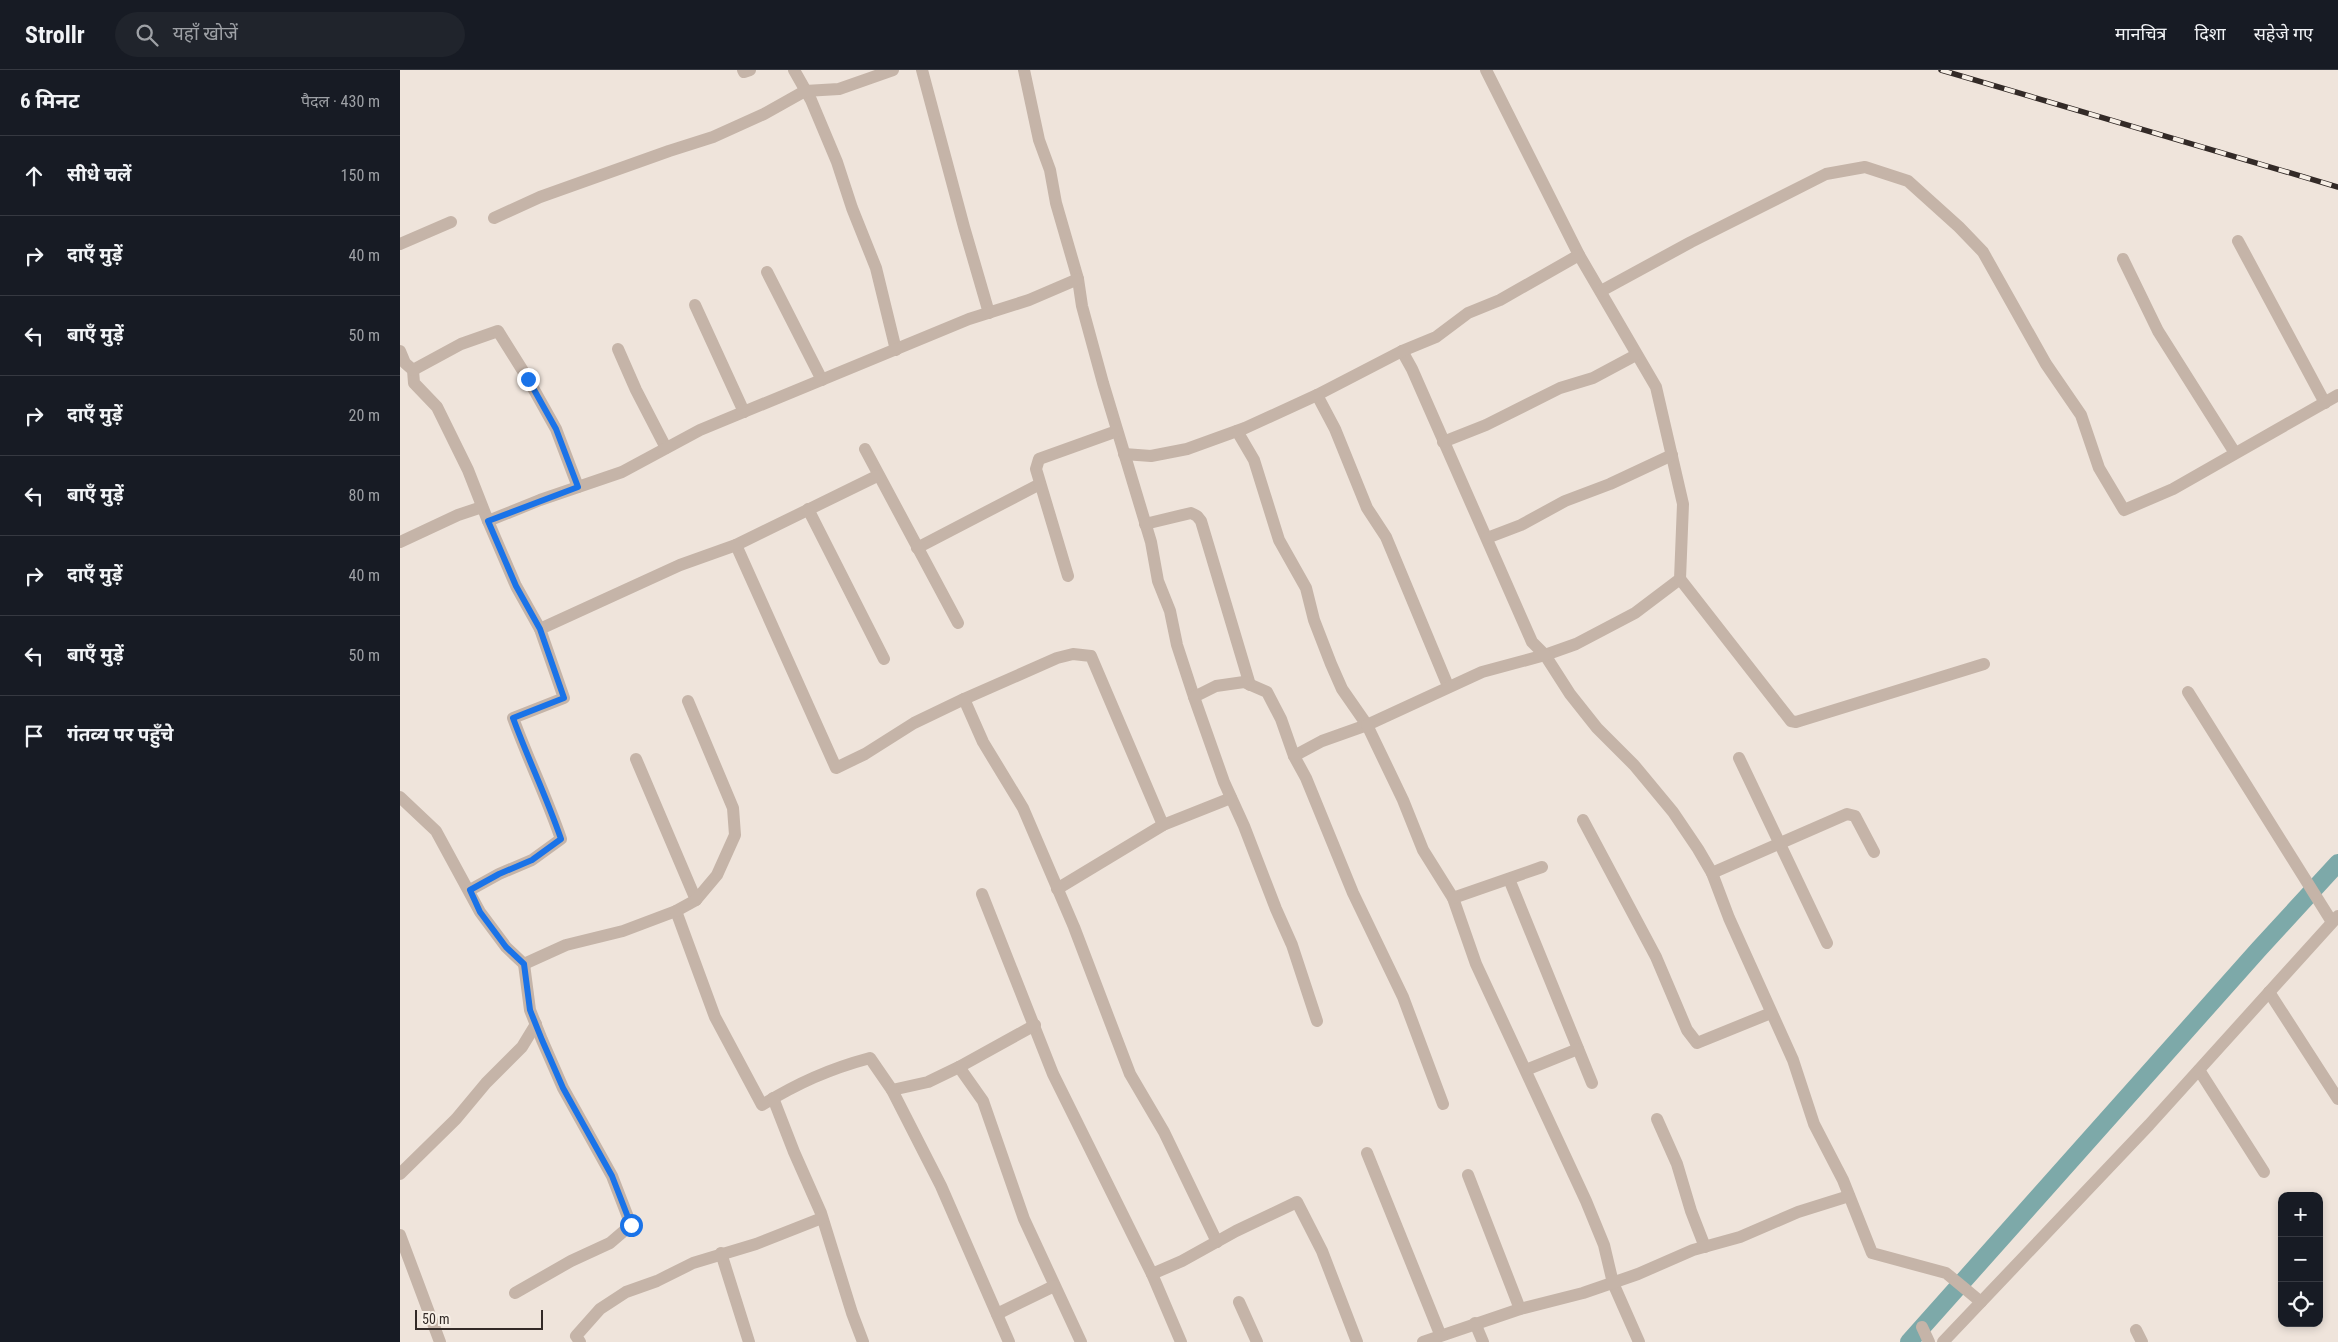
<!DOCTYPE html>
<html lang="hi">
<head>
<meta charset="utf-8">
<style>
  body { margin:0; font-family:"Roboto Condensed","Noto Sans Devanagari",sans-serif; background:#20242c; color:#f1f3f6 }
  .controls { position:absolute; right:15px; bottom:15px; display:grid; overflow:hidden; border-radius:10px; box-shadow:0 2px 8px #0003 }
  .controls button { width:45px; height:45px; display:grid; place-items:center; padding:0; border:0; border-bottom:1px solid #363941; background:#171b24; color:#f1f3f6; font:25px sans-serif }
  .scale { position:absolute; left:15px; bottom:12px; width:128px; box-sizing:border-box; padding-left:5px; border:2px solid #332a27; border-top:0; font-size:14px; line-height:18px; white-space:nowrap; color:#332a27; -webkit-text-stroke:4px #f7efe6; paint-order:stroke }
  .stop { position:absolute; width:15px; height:15px; margin:-11px; border:4px solid #1a73e8; border-radius:50%; background:#fff }
  .stop.end { background:#1a73e8; border-color:#fff; box-shadow:0 1px 5px #0008 }
  .list { margin:0; padding:0; list-style:none }
  h2 { display:flex; justify-content:space-between; align-items:center; height:65px; margin:0; padding:0 20px; font-size:21px }
  h2 small { font-size:16px; font-weight:400; color:#9ea1a6 }
  .list li { display:grid; grid-template-columns:32px 1fr auto; gap:15px; align-items:center; box-sizing:border-box; height:80px; padding:0 20px; border-top:1px solid #363941 }
  .list b { display:block; font-size:19px; white-space:nowrap }
  .list em { font-size:16px; font-style:normal; color:#9ea1a6 }
  .icon { flex:none; width:28px; height:28px; fill:none; stroke:currentColor; stroke-width:2; stroke-linecap:round; stroke-linejoin:round }
  .map { position:relative; flex:none; width:1938px; height:1272px; overflow:hidden }
  header { display:flex; align-items:center; gap:30px; box-sizing:border-box; height:70px; padding:0 25px; background:#171b24; border-bottom:1px solid #363941 }
  header strong { font-size:24px }
  nav { display:flex; gap:28px; margin-inline-start:auto; font-size:18px }
  .search { width:350px; height:45px; background:#20242c; display:flex; align-items:center; gap:12px; box-sizing:border-box; padding:0 18px; border-radius:28px; color:#9ea1a6; font-size:19px }
  main { display:flex }
  aside { flex:1; background:#171b24 }
  .map>svg:first-child { display:block }
  .lines { fill:none; stroke-linecap:round; stroke-linejoin:round }
  .canal { stroke:#7da9a9; stroke-width:18 }
  .minor { stroke:#c5b4a8; stroke-width:12 }
  .rail-casing { stroke:#332a27; stroke-width:5.5 }
  .rail { stroke:#f7efe6; stroke-width:4; stroke-dasharray:11; stroke-linecap:butt }
  .route { stroke:#1a73e8; stroke-width:6 }
</style>
</head>
<body>
<header>
<strong>Strollr</strong>
<div class="search"><svg class="icon" aria-label="search" viewBox="0 0 24 24"><circle cx="10" cy="10" r="6"/><path d="M15 15l6 6"/></svg>यहाँ खोजें</div>
<nav><a>मानचित्र</a><a>दिशा</a><a>सहेजे गए</a></nav>
</header>
<main>
<aside>
<h2>6 मिनट<small>पैदल · 430 m</small></h2>
<ul class="list">
<li><svg class="icon" aria-label="ahead" viewBox="0 0 24 24"><path d="M12 20V5M6 11l6-6 6 6"/></svg><div><b>सीधे चलें</b></div><em>150 m</em></li>
<li><svg class="icon" aria-label="right" viewBox="0 0 24 24"><path d="M7 20v-9h11M14 6l5 5-5 5"/></svg><div><b>दाएँ मुड़ें</b></div><em>40 m</em></li>
<li><svg class="icon" aria-label="left" viewBox="0 0 24 24"><path d="M17 20v-9H6M10 6l-5 5 5 5"/></svg><div><b>बाएँ मुड़ें</b></div><em>50 m</em></li>
<li><svg class="icon" aria-label="right" viewBox="0 0 24 24"><path d="M7 20v-9h11M14 6l5 5-5 5"/></svg><div><b>दाएँ मुड़ें</b></div><em>20 m</em></li>
<li><svg class="icon" aria-label="left" viewBox="0 0 24 24"><path d="M17 20v-9H6M10 6l-5 5 5 5"/></svg><div><b>बाएँ मुड़ें</b></div><em>80 m</em></li>
<li><svg class="icon" aria-label="right" viewBox="0 0 24 24"><path d="M7 20v-9h11M14 6l5 5-5 5"/></svg><div><b>दाएँ मुड़ें</b></div><em>40 m</em></li>
<li><svg class="icon" aria-label="left" viewBox="0 0 24 24"><path d="M17 20v-9H6M10 6l-5 5 5 5"/></svg><div><b>बाएँ मुड़ें</b></div><em>50 m</em></li>
<li><svg class="icon" aria-label="arrive" viewBox="0 0 24 24"><path d="M6 21V4h12l-3 4 3 4H6"/></svg><div><b>गंतव्य पर पहुँचे</b></div></li>
</ul>
</aside>
<div class="map">
<svg width="1938" height="1272" viewBox="0 0 1938 1272">
  <rect width="100%" height="100%" fill="#efe4db"/>
  <g class="lines">
    <!-- canal -->
    <polyline class="canal" points="1509,1272 1859,879 1938,793"/>
    <!-- minor -->
    <g class="minor">
      <polyline points="343,0 344,2 350,0"/>
      <polyline points="394,0 411,30 437,92 452,138 476,198 496,280"/>
      <polyline points="522,0 564,157 589,243"/>
      <polyline points="624,0 639,70 650,100 656,133 678,209 682,236 703,313 751,472 758,511 770,541 777,575 794,627"/>
      <polyline points="1086,0 1179,185 1256,317 1283,434 1280,509 1235,543 1176,574 1145,585 1170,624 1197,658 1234,695 1273,742 1298,779 1312,803 1329,848 1393,990 1414,1054 1443,1110 1472,1183 1546,1203 1581,1232"/>
      <polyline points="94,148 140,127 269,81 313,67 364,44 405,21 439,19 493,0"/>
      <polyline points="1838,171 1925,333"/>
      <polyline points="0,174 51,152"/>
      <polyline points="1723,189 1758,261 1835,383"/>
      <polyline points="367,202 422,310"/>
      <polyline points="1201,221 1291,172 1426,104 1465,97 1508,111 1559,157 1583,182 1646,294 1681,345 1699,398 1724,440 1773,419 1938,325"/>
      <polyline points="295,235 344,342"/>
      <polyline points="218,279 236,320 266,378"/>
      <polyline points="0,281 5,293 13,300 14,313 37,337 68,400 88,451 140,430 222,402 300,360 569,249 629,230 678,209"/>
      <polyline points="1002,281 1012,299 1132,572 1145,585"/>
      <polyline points="13,300 61,274 98,261 128,309 156,359 178,417"/>
      <polyline points="917,325 935,359 967,438 986,467 1048,616"/>
      <polyline points="837,361 854,390 879,470 906,518 914,550 931,594 942,619 967,655 922,671 894,686"/>
      <polyline points="1043,372 1086,355 1160,318 1193,308 1236,285"/>
      <polyline points="465,379 558,553"/>
      <polyline points="724,384 751,386 787,379 845,358 917,325 1002,281 1036,267 1068,243 1100,230 1179,185"/>
      <polyline points="408,439 484,589"/>
      <polyline points="745,454 791,443 797,446 801,451 850,615"/>
      <polyline points="1087,468 1121,455 1165,431 1210,414 1272,385"/>
      <polyline points="0,472 58,445 82,437"/>
      <polyline points="336,475 436,698 465,684 514,653 564,629 583,672 623,738 674,857 730,1004 764,1062 817,1172"/>
      <polyline points="517,478 640,414"/>
      <polyline points="668,506 636,399 639,389 717,361"/>
      <polyline points="1280,509 1391,651 1396,652 1584,594"/>
      <polyline points="140,559 280,495 336,475 477,406"/>
      <polyline points="1145,585 1082,602 967,655 1003,730 1023,780 1053,828 1076,894 1186,1131 1204,1175 1213,1213 1239,1272"/>
      <polyline points="1788,622 1932,852"/>
      <polyline points="564,629 657,588 673,584 691,586 763,755"/>
      <polyline points="1339,688 1427,873"/>
      <polyline points="236,689 296,830"/>
      <path d="M0,727L36,761L80,842L106,877L124,894L166,875L223,861L276,841L315,947L362,1035C398,1013 429,999 470,988L492,1020L528,1012L559,997L583,1031L624,1149L681,1272"/>
      <polyline points="1183,750 1256,887 1287,960 1297,973 1371,943"/>
      <polyline points="1312,803 1447,744 1455,746 1474,782"/>
      <polyline points="1109,809 1192,1013"/>
      <polyline points="657,819 763,755 831,728"/>
      <path d="M70,820L99,804L132,790L161,769C147,728 128,689 113,648L164,628L140,559L116,516L88,451"/>
      <polyline points="582,824 653,1004 752,1204"/>
      <polyline points="1053,828 1142,797"/>
      <polyline points="276,841 296,830 317,805 335,765 333,738 288,631"/>
      <polyline points="1869,922 1938,1029"/>
      <polyline points="917,951 892,875 876,839 844,756 824,712 794,627 816,616 844,612 867,622 881,649 894,686 906,708 953,823 1003,927 1043,1034"/>
      <polyline points="559,997 635,955"/>
      <polyline points="1126,1000 1178,979"/>
      <polyline points="1799,1000 1864,1102"/>
      <polyline points="492,1020 541,1116 609,1272"/>
      <polyline points="373,1028 394,1082 421,1143 452,1243 463,1272"/>
      <polyline points="1257,1049 1277,1094 1291,1141 1305,1177"/>
      <polyline points="967,1083 1040,1264"/>
      <polyline points="0,1104 56,1049 86,1013 122,977 136,954"/>
      <polyline points="1068,1105 1120,1239"/>
      <polyline points="0,1165 40,1272"/>
      <polyline points="321,1183 349,1272"/>
      <polyline points="115,1223 171,1191 210,1173 231,1155 212,1106 163,1018 142,970 130,940 124,894"/>
      <polyline points="839,1232 857,1272"/>
      <polyline points="597,1244 654,1216"/>
      <polyline points="1075,1253 1083,1272"/>
      <polyline points="1522,1257 1529,1272"/>
      <polyline points="1736,1260 1742,1272"/>
      <polyline points="180,1272 176,1266 200,1239 226,1222 257,1211 293,1193 356,1174 422,1148"/>
      <polyline points="781,1272 752,1204 782,1191 836,1161 897,1132 922,1181 957,1272"/>
      <polyline points="1023,1272 1120,1239 1183,1223 1238,1204 1293,1180 1340,1167 1398,1142 1449,1126"/>
      <polyline points="1543,1272 1749,1055 1938,846"/>
    </g>
    <defs>
      <polyline id="rail" points="1541,0 1938,117"/>
    </defs>
    <!-- rail casing -->
    <use href="#rail" class="rail-casing"/>
    <!-- rail -->
    <use href="#rail" class="rail"/>
  </g>
  <g class="lines">
    <!-- route -->
    <path class="route" d="M128,309L156,359L178,417L88,451L116,516L140,559L164,628L113,648C128,689 147,728 161,769L132,790L99,804L70,820L80,842L106,877L124,894L130,940L142,970L163,1018L212,1106L231,1155"/>
  </g>
</svg>
<div class="controls">
<button>+</button>
<button>−</button>
<button><svg class="icon" aria-label="locate" viewBox="0 0 24 24"><circle cx="12" cy="12" r="6"/><path d="M12 2v4M12 18v4M2 12h4M18 12h4"/></svg></button>
</div>
<div class="scale">50 m</div>
<div class="stop" style="left:231px;top:1155px"></div>
<div class="stop end" style="left:128px;top:309px"></div>
</div>
</main>
</body>
</html>
